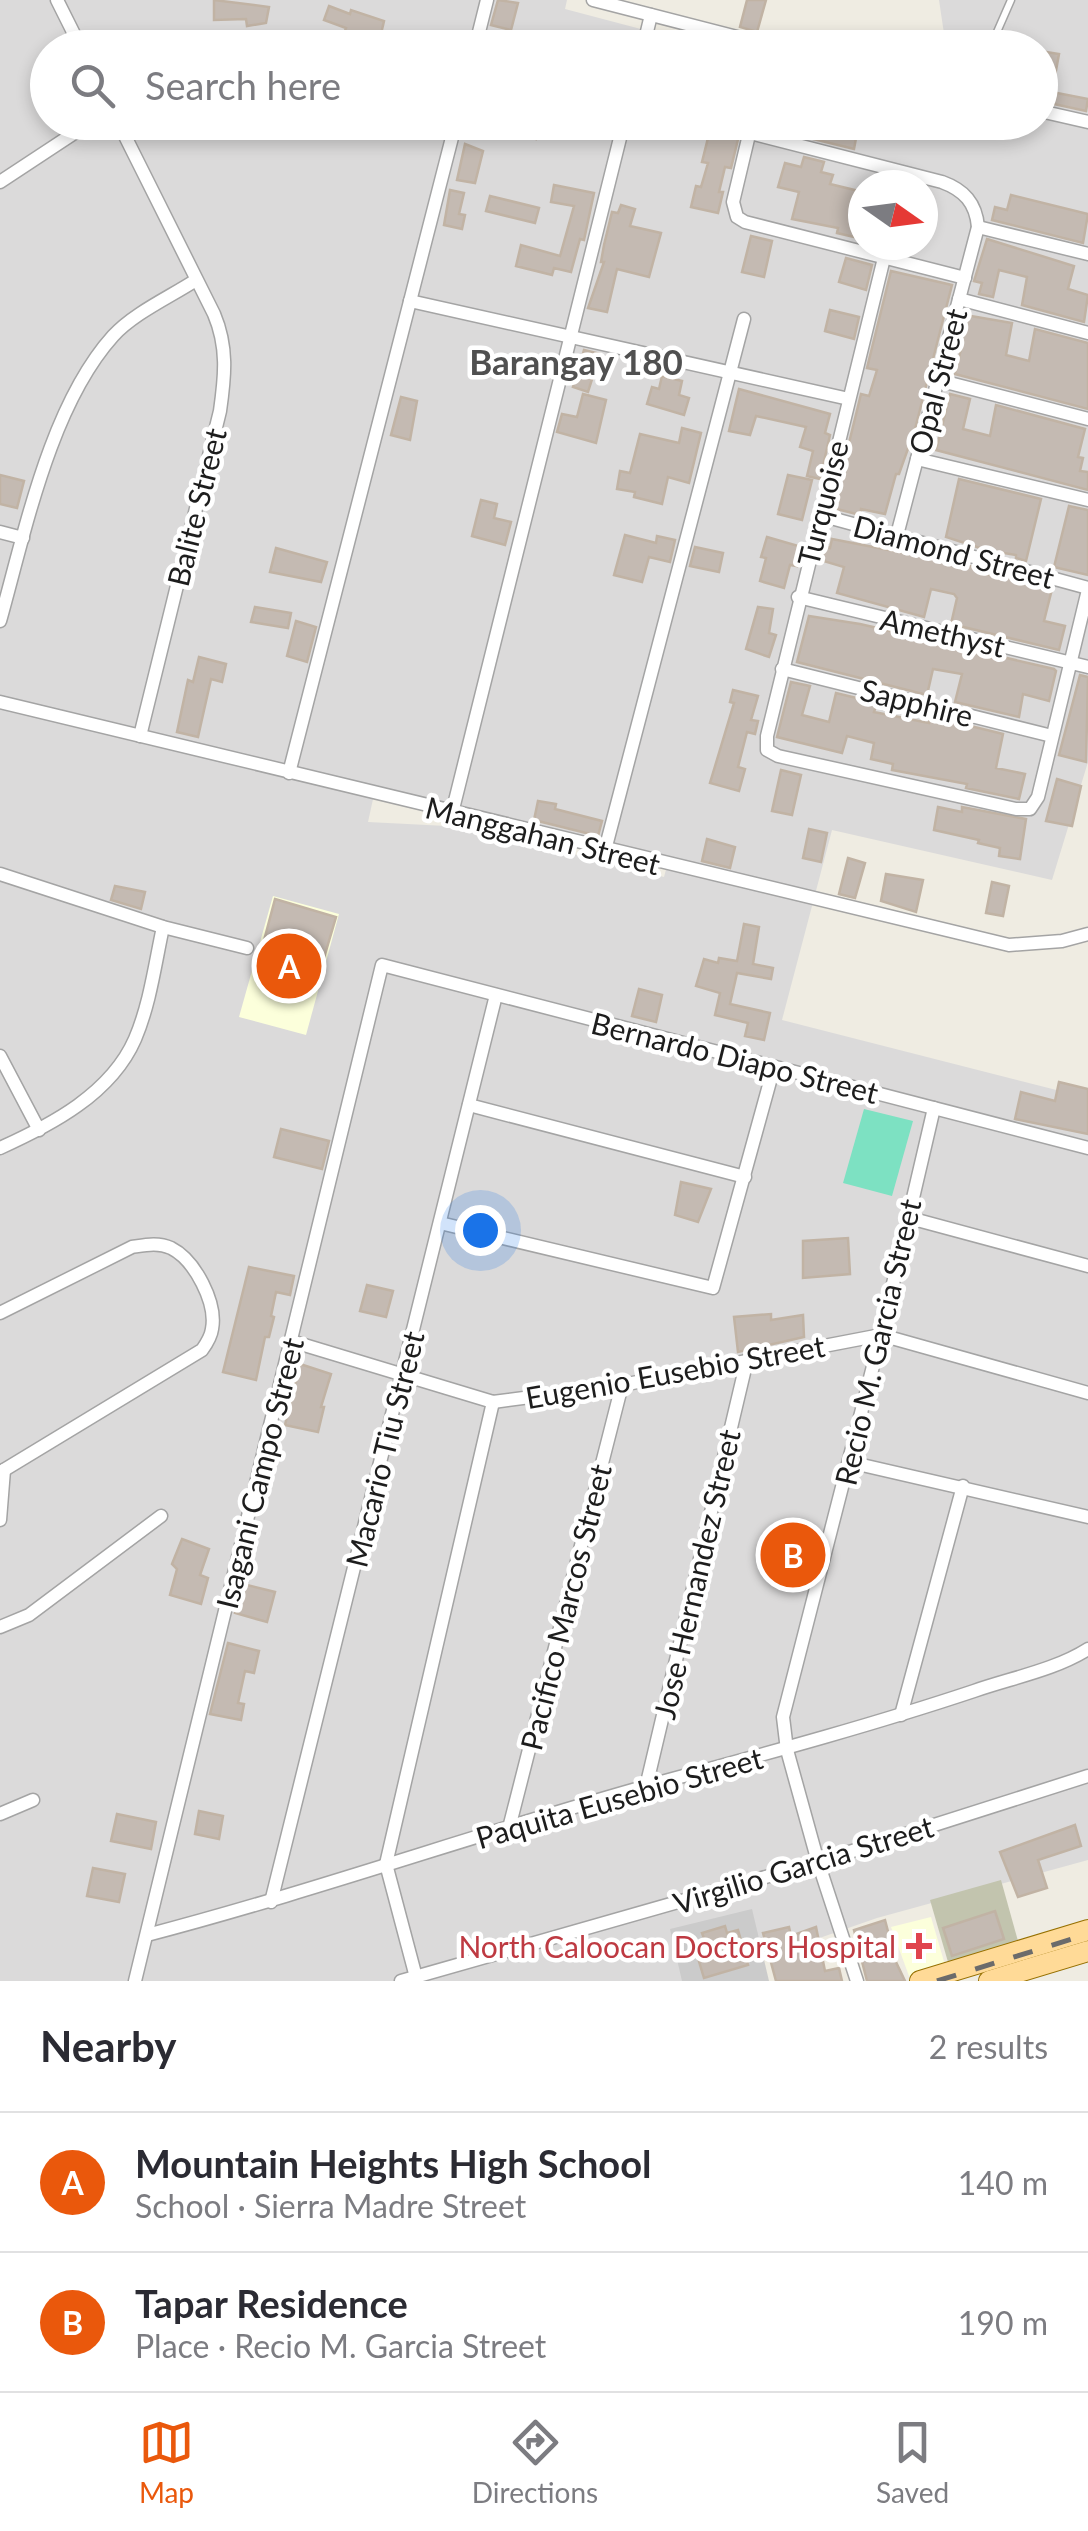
<!DOCTYPE html>
<html lang="en">
<head>
<meta charset="utf-8">
<style>
  body { margin:0; font-family:Lato,sans-serif; background:#f7f7f7; color:#2b2b33 }
  .compass { position:absolute; left:848px; top:170px; width:90px; height:90px; border-radius:50%; background:#fff; box-shadow:0 5px 15px #0003; rotate:104deg }
  .you { position:absolute; left:480px; top:1230px; width:35px; height:35px; margin:-25px; border:8px solid #fff; border-radius:50%; background:#1a73e8; box-shadow:0 0 0 15px #1a73e833 }
  .badge { display:grid; place-items:center; width:65px; height:65px; border-radius:50%; background:#ea580c; color:#fff; font-size:32px; font-weight:700 }
  .pin { position:absolute; translate:-50% -50%; border:5px solid #fff; box-shadow:0 2px 10px #0006 }
  .list { margin:0; padding:0; list-style:none }
  h2 { display:flex; justify-content:space-between; align-items:center; height:130px; margin:0; padding:0 40px; font-size:42px }
  h2 small { font-size:32px; font-weight:400; color:#7c7c81 }
  .list li { display:grid; grid-template-columns:65px 1fr auto; gap:30px; align-items:center; box-sizing:border-box; height:140px; padding:0 40px; border-top:2px solid #e1e1e2 }
  .list b { display:block; font-size:38px; white-space:nowrap }
  .list p { margin:0; font-size:32px; white-space:nowrap; color:#7c7c81 }
  .list em { font-size:32px; font-style:normal; color:#7c7c81 }
  .icon { flex:none; width:55px; height:55px; fill:none; stroke:currentColor; stroke-width:2; stroke-linecap:round; stroke-linejoin:round }
  .map { position:relative; flex:none; width:1088px; height:1981px; overflow:hidden }
  .search { position:absolute; background:#fff; box-shadow:0 5px 15px #0003; left:30px; right:30px; top:30px; height:110px; display:flex; align-items:center; gap:25px; box-sizing:border-box; padding:0 35px; border-radius:55px; color:#7c7c81; font-size:38px }
  .sheet { height:410px; background:#fff }
  nav { display:flex; justify-content:space-around; align-items:center; box-sizing:border-box; height:140px; border-top:2px solid #e1e1e2; background:#fff; font-size:28px; color:#7c7c81 }
  nav a { display:grid; justify-items:center; gap:5px }
  nav .on { color:#ea580c }
  .map>svg:first-child { display:block }
  .residential { fill:#dbdada; fill-rule:evenodd }
  .education { fill:#fcffdb }
  .religious { fill:#cbcbcb }
  .construction { fill:#c2c4ae }
  .pitch { fill:#7de1c2 }
  .building { fill:#c4bab2; stroke:#c1b3a4; stroke-width:2.5 }
  .lines { fill:none; stroke-linecap:round; stroke-linejoin:round }
  .lane-casing { stroke:#a4a4a4; stroke-width:9 }
  .street-casing { stroke:#a4a4a4; stroke-width:15 }
  .primary-casing { stroke:#967000; stroke-width:22 }
  .lane { stroke:#fff; stroke-width:6 }
  .street { stroke:#fff; stroke-width:12 }
  .primary { stroke:#ffda97; stroke-width:20 }
  .rail { stroke:#6b6b6b; stroke-width:5; stroke-dasharray:20 20; stroke-linecap:butt }
  .health-dot { fill:#e0444e; stroke:#fff; stroke-width:4 }
  .labels { text-anchor:middle; dominant-baseline:central; stroke-width:9; stroke-linejoin:round; paint-order:stroke }
  .street-label { font-size:30px; fill:#1d1d1d; stroke:#fff }
  .health-label { font-size:30px; fill:#be3a42; stroke:#fff; text-anchor:end }
  .quarter-label { font-size:35px; font-weight:bold; fill:#505050; stroke:#fff }
</style>
</head>
<body>
<div class="map">
<svg width="1088" height="1981" viewBox="0 0 1088 1981">
  <rect width="100%" height="100%" fill="#efece2"/>
  <!-- residential -->
  <path class="residential" d="M0,0H567L565,9L709,47L48,48V122H1040V48L946,47L939,0H1088V762L1052,880L832,830L782,1020L1088,1098V1860L877,1918L696,1981H0ZM863,185H923V245H863ZM375,790L668,862L664,877L466,827L368,822Z"/>
  <!-- education -->
  <g class="education">
    <polygon points="273,896 339,914 306,1035 239,1017"/>
    <polygon points="931,1917 945,1965 909,1976 891,1927"/>
  </g>
  <!-- religious -->
  <polygon class="religious" points="752,1909 769,1981 682,1981 670,1929"/>
  <!-- construction -->
  <polygon class="construction" points="1001,1880 1018,1941 948,1962 930,1900"/>
  <!-- pitch -->
  <polygon class="pitch" points="864,1109 913,1121 892,1196 843,1183"/>
  <!-- building -->
  <g class="building">
    <polygon points="214,0 269,7 266,23 247,26 246,19 214,20"/>
    <polygon points="498,0 518,3 511,30 491,25"/>
    <polygon points="747,0 766,0 757,32 740,27"/>
    <polygon points="329,6 350,14 351,10 384,21 380,38 362,34 360,40 344,34 346,28 324,20"/>
    <polygon points="1040,51 1059,54 1052,92 1088,99 1086,111 1040,101"/>
    <polygon points="484,122 539,122 536,139 484,128"/>
    <polygon points="712,122 741,127 731,168 725,167 719,192 723,192 718,213 691,207 696,186 701,187 708,163 702,162"/>
    <polygon points="792,122 859,122 854,149 789,133"/>
    <polygon points="465,144 483,151 475,183 457,180"/>
    <polygon points="804,157 824,162 821,172 833,175 830,184 863,192 863,209 854,237 837,233 838,228 792,219 799,192 778,187 785,163 801,167"/>
    <polygon points="554,185 594,193 584,240 580,239 571,272 554,268 552,275 516,266 521,245 560,256 574,206 551,202"/>
    <polygon points="450,190 464,193 459,214 465,215 462,229 444,225"/>
    <polygon points="1011,195 1088,214 1083,243 992,220 995,207 1007,210"/>
    <polygon points="490,196 539,208 535,223 486,211"/>
    <polygon points="621,205 635,209 630,226 661,233 649,277 617,269 607,312 588,308 604,262 601,262 604,245 612,212 618,213"/>
    <polygon points="751,236 772,241 764,277 742,272"/>
    <polygon points="987,239 1074,266 1068,289 1088,295 1084,322 1022,305 1027,277 999,270 993,297 979,294 982,283 974,281"/>
    <polygon points="846,258 872,265 866,290 839,282"/>
    <polygon points="891,271 952,285 915,429 899,474 896,474 885,514 861,509 860,515 833,508 861,394 869,396 877,370 867,368"/>
    <polygon points="830,310 859,317 854,339 825,331"/>
    <polygon points="965,315 1012,323 1006,355 1029,361 1035,329 1088,343 1088,409 955,374 963,341 959,340"/>
    <polygon points="584,350 600,354 588,392 573,387"/>
    <polygon points="662,376 682,381 679,395 689,398 684,415 647,404 652,387 659,389"/>
    <polygon points="739,389 830,414 825,433 830,435 820,479 807,476 813,451 800,447 806,427 756,416 750,435 729,431"/>
    <polygon points="583,394 606,400 596,443 557,432 562,414 577,417"/>
    <polygon points="950,394 970,399 963,429 990,436 996,405 1085,429 1078,457 1083,458 1080,471 1088,472 1088,490 936,450"/>
    <polygon points="401,397 417,401 410,440 391,435"/>
    <polygon points="682,428 701,433 689,483 668,477 662,504 634,497 635,492 617,489 620,471 630,473 640,434 679,443"/>
    <polygon points="0,475 24,481 17,508 0,504"/>
    <polygon points="788,475 812,480 802,520 778,514"/>
    <polygon points="959,479 1041,499 1026,561 1016,558 1016,555 986,550 946,537"/>
    <polygon points="481,500 497,504 494,518 511,522 505,545 472,536"/>
    <polygon points="1069,506 1088,510 1088,575 1054,567"/>
    <polygon points="625,535 656,543 657,536 675,540 670,562 649,557 642,582 614,575"/>
    <polygon points="767,537 802,547 797,566 790,565 784,588 760,581 766,558 761,557"/>
    <polygon points="832,539 961,564 982,569 981,574 1010,577 1052,589 1044,621 1065,626 1059,650 951,624 957,598 954,594 931,589 924,617 837,593 844,567 820,560 824,546 830,548"/>
    <polygon points="695,547 723,553 719,572 690,566"/>
    <polygon points="276,548 327,562 321,582 270,572"/>
    <polygon points="255,607 291,613 288,628 251,622"/>
    <polygon points="758,607 773,609 769,633 776,635 769,657 746,649"/>
    <polygon points="809,616 860,624 1054,669 1056,671 1049,701 1023,694 1019,717 955,702 962,674 933,669 927,695 797,662"/>
    <polygon points="296,621 316,627 307,662 287,656"/>
    <polygon points="199,657 226,664 222,682 211,679 198,737 177,732 188,680 193,682"/>
    <polygon points="1080,675 1088,677 1086,762 1059,755"/>
    <polygon points="791,682 810,686 802,715 829,722 836,693 877,703 874,712 929,723 930,716 1003,734 996,768 1025,774 1019,799 966,788 967,784 892,770 893,764 871,759 874,743 847,736 842,753 777,737"/>
    <polygon points="733,690 758,696 751,720 758,721 755,734 747,732 738,767 745,769 739,791 710,783 734,703 730,702"/>
    <polygon points="781,770 801,775 792,815 772,811"/>
    <polygon points="1057,779 1081,786 1072,826 1046,821"/>
    <polygon points="538,801 556,804 555,809 602,821 598,836 534,820"/>
    <polygon points="938,807 962,812 962,807 1026,819 1020,859 999,856 1000,848 978,843 979,840 934,830"/>
    <polygon points="809,829 827,833 821,862 803,858"/>
    <polygon points="707,839 735,847 730,868 702,861"/>
    <polygon points="848,858 865,863 855,898 839,894"/>
    <polygon points="886,874 923,880 916,912 881,901"/>
    <polygon points="992,882 1009,886 1003,916 986,913"/>
    <polygon points="115,886 145,892 141,909 111,900"/>
    <polygon points="275,899 336,917 316,985 257,967"/>
    <polygon points="744,924 759,927 753,964 773,968 771,979 737,973 730,1004 770,1013 764,1040 745,1036 748,1023 715,1015 720,993 696,986 704,959 718,963 719,958 737,961"/>
    <polygon points="639,989 662,995 656,1022 632,1016"/>
    <polygon points="1059,1082 1088,1089 1088,1134 1015,1119 1021,1092 1055,1101"/>
    <polygon points="281,1129 329,1141 322,1169 274,1157"/>
    <polygon points="681,1182 711,1189 698,1222 675,1215"/>
    <polygon points="848,1238 850,1274 803,1278 803,1241"/>
    <polygon points="249,1267 294,1276 290,1295 276,1292 271,1316 274,1317 269,1337 265,1337 256,1380 223,1372"/>
    <polygon points="367,1285 393,1291 386,1317 360,1311"/>
    <polygon points="771,1314 771,1320 803,1315 804,1337 738,1352 734,1317"/>
    <polygon points="300,1364 331,1374 321,1407 324,1407 318,1432 285,1425"/>
    <polygon points="779,1534 817,1544 808,1575 770,1565"/>
    <polygon points="182,1539 209,1549 200,1575 208,1578 201,1604 170,1595 177,1569 172,1564"/>
    <polygon points="243,1584 275,1592 267,1622 235,1613"/>
    <polygon points="228,1643 259,1651 254,1673 245,1671 238,1703 244,1704 241,1720 210,1714"/>
    <polygon points="199,1811 223,1816 219,1839 195,1834"/>
    <polygon points="117,1814 156,1822 151,1849 111,1841"/>
    <polygon points="1075,1825 1081,1846 1038,1860 1047,1888 1018,1897 1000,1852"/>
    <polygon points="93,1868 125,1874 119,1902 87,1896"/>
    <polygon points="995,1911 1004,1939 952,1956 943,1928"/>
    <polygon points="885,1920 896,1962 905,1981 867,1981 854,1930"/>
    <polygon points="725,1926 727,1933 738,1930 748,1965 704,1978 694,1945 705,1941 702,1933"/>
    <polygon points="789,1927 791,1936 816,1927 825,1971 839,1968 842,1981 776,1981 763,1933"/>
  </g>
  <g class="lines">
    <defs>
      <polyline id="lane" points="990,48 1011,0"/>
      <g id="street">
        <polyline points="57,0 81,48"/>
        <polyline points="593,0 780,48"/>
        <polyline points="475,48 487,0"/>
        <polyline points="643,48 651,15"/>
        <polyline points="1040,111 1088,122"/>
        <path d="M118,122L214,314C228,347 225,376 220,411L140,736"/>
        <polyline points="752,122 733,202 737,217 745,222 965,278"/>
        <path d="M750,133L942,182C964,190 976,203 978,227L897,535"/>
        <polyline points="0,182 91,122"/>
        <polyline points="978,227 1088,254"/>
        <polyline points="884,258 767,736 767,750 778,756 1016,809 1030,809 1038,797 1088,590"/>
        <polyline points="959,299 1088,333"/>
        <polyline points="410,301 849,399"/>
        <polyline points="938,380 1088,419"/>
        <polyline points="917,459 1088,500"/>
        <polyline points="820,515 1088,588"/>
        <polyline points="0,532 23,538"/>
        <polyline points="798,597 1088,667"/>
        <path d="M0,621C25,532 50,406 113,336C134,313 170,297 196,280"/>
        <polyline points="782,669 1052,736"/>
        <polyline points="0,702 1009,945 1062,941 1088,934"/>
        <polyline points="289,773 456,122"/>
        <polyline points="452,813 624,122"/>
        <polyline points="605,850 744,319"/>
        <polyline points="0,874 163,927 247,948"/>
        <polyline points="0,1056 39,1130"/>
        <polyline points="469,1105 745,1177"/>
        <path d="M0,1148C51,1125 111,1094 135,1039C150,1004 155,964 163,927"/>
        <polyline points="906,1217 1088,1266"/>
        <polyline points="440,1223 713,1288 774,1067"/>
        <path d="M0,1313L132,1247C145,1245 158,1242 171,1248C195,1260 217,1303 212,1329C211,1337 207,1343 202,1350L4,1470"/>
        <polyline points="291,1341 493,1402 622,1385 881,1335 1088,1393"/>
        <polyline points="849,1462 1088,1517"/>
        <polyline points="0,1520 4,1470"/>
        <polyline points="0,1627 29,1615 161,1516"/>
        <polyline points="901,1715 963,1486"/>
        <polyline points="646,1787 747,1360"/>
        <polyline points="0,1814 33,1800"/>
        <polyline points="509,1828 622,1385"/>
        <polyline points="271,1902 496,995"/>
        <path d="M147,1935C315,1891 479,1833 647,1786C757,1756 866,1727 974,1691C1011,1678 1055,1670 1088,1649"/>
        <polyline points="135,1981 382,965 1088,1148"/>
        <polyline points="401,1981 818,1862 1088,1776"/>
        <polyline points="417,1981 386,1864 493,1402"/>
        <polyline points="857,1981 818,1862 787,1750 783,1717 881,1335 934,1108"/>
      </g>
      <g id="primary">
        <polyline points="920,1981 1088,1930"/>
        <polyline points="989,1981 1088,1951"/>
      </g>
    </defs>
    <!-- lane casing -->
    <use href="#lane" class="lane-casing"/>
    <!-- street casing -->
    <use href="#street" class="street-casing"/>
    <!-- primary casing -->
    <use href="#primary" class="primary-casing"/>
    <!-- lane -->
    <use href="#lane" class="lane"/>
    <!-- street -->
    <use href="#street" class="street"/>
    <!-- primary -->
    <use href="#primary" class="primary"/>
    <!-- rail -->
    <polyline class="rail" points="937,1981 1088,1934"/>
  </g>
  <!-- markers -->
  <path class="health-dot" d="M914 1931h10v10h10v10h-10v10h-10v-10h-10v-10h10z"/>
  <g class="labels">
    <!-- street labels -->
    <g class="street-label">
      <text transform="translate(937 381) rotate(-75)">Opal Street</text>
      <text transform="translate(822 503) rotate(-76)">Turquoise</text>
      <text transform="translate(196 507) rotate(-76)">Balite Street</text>
      <text transform="translate(954 551) rotate(15)">Diamond Street</text>
      <text transform="translate(943 632) rotate(13)">Amethyst</text>
      <text transform="translate(917 702) rotate(14)">Sapphire</text>
      <text transform="translate(543 835) rotate(14)">Manggahan Street</text>
      <text transform="translate(735 1057) rotate(14)">Bernardo Diapo Street</text>
      <text transform="translate(877 1342) rotate(-77)">Recio M. Garcia Street</text>
      <text transform="translate(675 1371) rotate(-10)">Eugenio Eusebio Street</text>
      <text transform="translate(384 1449) rotate(-76)">Macario Tiu Street</text>
      <text transform="translate(259 1473) rotate(-76)">Isagani Campo Street</text>
      <text transform="translate(696 1574) rotate(-77)">Jose Hernandez Street</text>
      <text transform="translate(565 1607) rotate(-76)">Pacifico Marcos Street</text>
      <text transform="translate(619 1797) rotate(-16)">Paquita Eusebio Street</text>
      <text transform="translate(803 1864) rotate(-17)">Virgilio Garcia Street</text>
    </g>
    <!-- health labels -->
    <g class="health-label">
      <text x="896" y="1946">North Caloocan Doctors Hospital</text>
    </g>
    <!-- quarter labels -->
    <g class="quarter-label">
      <text x="576" y="361">Barangay 180</text>
    </g>
  </g>
</svg>
<svg class="compass" viewBox="-18 -18 36 36"><path d="M0-13l5 13h-10z" fill="#e53935"/><path d="M0 13l5-13h-10z" fill="#7c7c81"/></svg>
<div class="you"></div>
<div class="pin badge" style="left:289px;top:966px">A</div>
<div class="pin badge" style="left:793px;top:1555px">B</div>
<div class="search"><svg class="icon" aria-label="search" viewBox="0 0 24 24"><circle cx="10" cy="10" r="6"/><path d="M15 15l6 6"/></svg>Search here</div>
</div>
<section class="sheet">
<h2>Nearby<small>2 results</small></h2>
<ul class="list">
<li><span class="badge">A</span><div><b>Mountain Heights High School</b><p>School · Sierra Madre Street</p></div><em>140 m</em></li>
<li><span class="badge">B</span><div><b>Tapar Residence</b><p>Place · Recio M. Garcia Street</p></div><em>190 m</em></li>
</ul>
</section>
<nav>
<a class="on"><svg class="icon" aria-label="map" viewBox="0 0 24 24"><path d="M3 6l6-2 6 2 6-2v14l-6 2-6-2-6 2zM9 4v14M15 6v14"/></svg>Map</a>
<a><svg class="icon" aria-label="directions" viewBox="0 0 24 24"><path d="M12 3l9 9-9 9-9-9zM9 14v-3h6M13 9l2 2-2 2"/></svg>Directions</a>
<a><svg class="icon" aria-label="saved" viewBox="0 0 24 24"><path d="M7 4h10v16l-5-4-5 4z"/></svg>Saved</a>
</nav>
</body>
</html>
